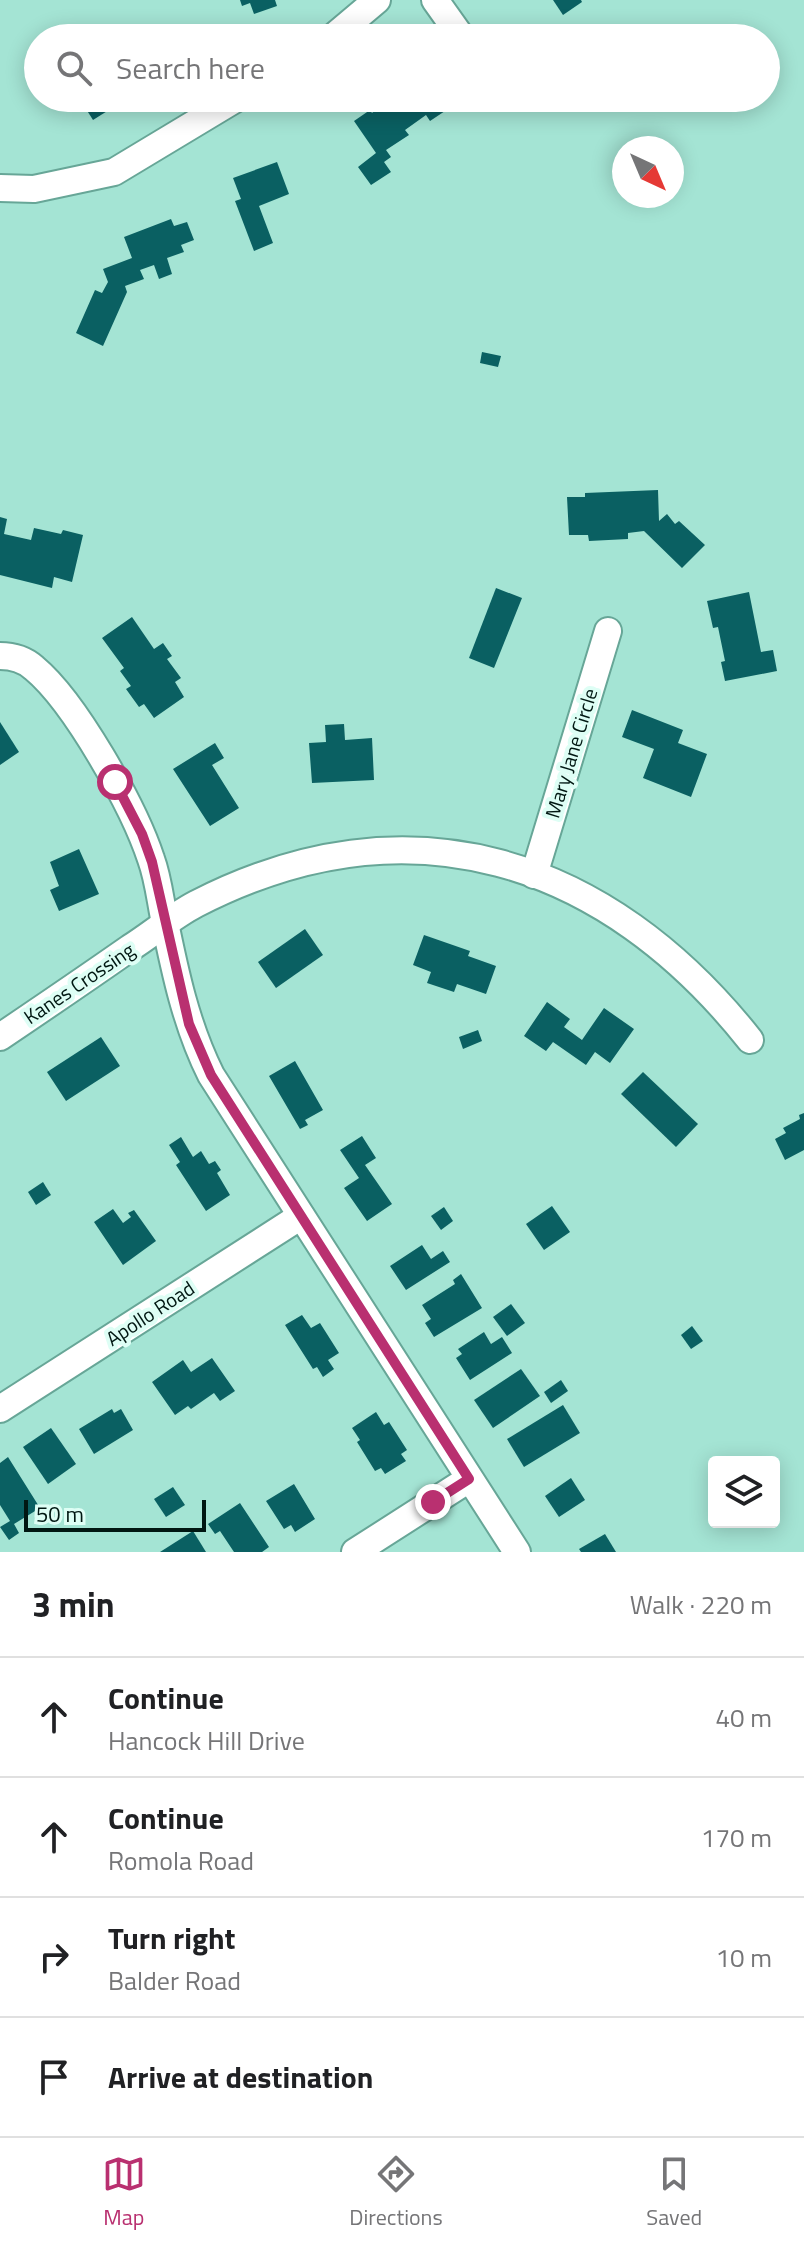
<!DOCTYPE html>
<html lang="en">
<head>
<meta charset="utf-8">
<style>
  body { margin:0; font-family:"Titillium Web",sans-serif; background:#f6f6f6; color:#202124 }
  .controls { position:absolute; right:24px; bottom:24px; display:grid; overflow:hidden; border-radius:8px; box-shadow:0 4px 20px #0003 }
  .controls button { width:72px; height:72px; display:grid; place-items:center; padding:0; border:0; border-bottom:2px solid #e0e0e0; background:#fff; color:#202124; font:40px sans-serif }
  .compass { position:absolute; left:612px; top:136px; width:72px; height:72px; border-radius:50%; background:#fff; box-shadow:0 4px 20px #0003; rotate:136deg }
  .scale { position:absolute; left:24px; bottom:20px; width:182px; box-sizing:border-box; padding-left:8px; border:4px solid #001712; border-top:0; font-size:22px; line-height:28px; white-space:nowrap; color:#001712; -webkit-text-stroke:6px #defef5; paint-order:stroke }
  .stop { position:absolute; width:24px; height:24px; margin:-18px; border:6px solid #b93070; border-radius:50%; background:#fff }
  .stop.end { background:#b93070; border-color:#fff; box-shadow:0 2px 8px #0008 }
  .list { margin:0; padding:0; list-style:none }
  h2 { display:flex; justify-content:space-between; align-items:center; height:104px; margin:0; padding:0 32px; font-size:34px }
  h2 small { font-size:26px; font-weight:400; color:#757577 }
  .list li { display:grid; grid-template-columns:52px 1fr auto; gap:24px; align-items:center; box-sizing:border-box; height:120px; padding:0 32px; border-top:2px solid #e0e0e0 }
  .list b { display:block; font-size:30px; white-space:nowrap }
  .list p { margin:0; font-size:26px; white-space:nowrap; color:#757577 }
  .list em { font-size:26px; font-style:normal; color:#757577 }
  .icon { flex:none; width:44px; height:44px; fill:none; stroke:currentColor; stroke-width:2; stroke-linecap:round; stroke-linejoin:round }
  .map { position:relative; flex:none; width:804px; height:1552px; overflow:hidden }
  .search { position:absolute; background:#fff; box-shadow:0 4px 20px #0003; left:24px; right:24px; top:24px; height:88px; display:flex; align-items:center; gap:20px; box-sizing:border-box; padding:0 28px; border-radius:44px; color:#757577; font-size:30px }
  .sheet { height:584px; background:#fff }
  nav { display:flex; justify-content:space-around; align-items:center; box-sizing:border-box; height:112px; border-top:2px solid #e0e0e0; background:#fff; font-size:22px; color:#757577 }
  nav a { display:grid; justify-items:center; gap:4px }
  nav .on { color:#b93070 }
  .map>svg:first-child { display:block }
  .building { fill:#0a6062 }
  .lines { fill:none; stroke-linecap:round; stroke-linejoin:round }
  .minor-casing { stroke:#67a697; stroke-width:30 }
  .minor { stroke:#fff; stroke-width:26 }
  .route { stroke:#b93070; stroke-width:10 }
  .labels { text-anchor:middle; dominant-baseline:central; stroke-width:8; stroke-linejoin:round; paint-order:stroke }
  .street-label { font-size:20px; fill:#001712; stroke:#defef5 }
</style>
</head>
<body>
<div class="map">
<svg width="804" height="1552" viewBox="0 0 804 1552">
  <rect width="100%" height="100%" fill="#a4e4d4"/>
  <!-- building -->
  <g class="building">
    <polygon points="240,0 275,0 277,6 254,14 250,3 242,6"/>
    <polygon points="553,0 581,0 582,2 563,15"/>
    <polygon points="86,98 128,98 93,120 81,101"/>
    <polygon points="409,98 419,98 421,101 435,98 445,111 430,121 426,115 405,130 409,135 386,150 391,157 384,162 391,172 371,185 358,167 376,153 354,121 370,110 372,113 379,106 387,105 393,109"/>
    <polygon points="277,162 289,194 259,206 273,243 254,251 235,201 241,199 233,178"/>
    <polygon points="171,219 174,226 187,222 194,240 181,245 184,252 167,258 172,274 159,279 154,265 140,270 144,279 125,286 127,292 103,346 76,333 95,290 102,293 108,282 103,269 132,258 124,237"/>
    <polygon points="482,352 501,356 498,367 480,363"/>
    <polygon points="658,490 659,521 667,514 675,524 679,521 705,545 682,568 644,531 628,533 628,539 589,541 588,535 569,535 567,497 585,497 585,493"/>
    <polygon points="0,517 7,519 4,534 31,540 34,528 61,534 63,530 83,535 72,582 54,577 52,588 0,575"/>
    <polygon points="496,588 522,598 494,668 469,658"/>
    <polygon points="749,592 761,652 773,650 777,671 725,681 721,662 725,661 718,627 713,628 707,601"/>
    <polygon points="132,617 154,649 163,643 172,656 167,659 181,678 175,682 184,697 154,718 144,704 139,707 126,689 131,686 120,671 124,668 102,638"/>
    <polygon points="632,710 683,730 678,743 707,754 691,797 643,778 654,749 622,737"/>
    <polygon points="0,722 19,752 0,765"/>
    <polygon points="344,724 345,740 372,738 374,780 312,783 309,743 326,742 325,725"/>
    <polygon points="215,743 224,758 212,765 239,808 210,826 173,769"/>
    <polygon points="79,849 99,894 59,911 50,890 59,886 50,862"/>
    <polygon points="305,929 323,955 276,988 258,962"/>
    <polygon points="424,935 470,951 468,956 496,966 486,994 457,984 454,992 427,983 431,972 413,965"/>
    <polygon points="547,1002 570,1019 564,1027 582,1040 604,1008 634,1029 610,1063 595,1052 586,1065 553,1042 546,1051 524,1036"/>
    <polygon points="478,1030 482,1041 463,1049 459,1037"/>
    <polygon points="101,1037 120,1066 66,1101 47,1072"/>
    <polygon points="295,1061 323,1110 305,1120 308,1125 300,1129 269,1076"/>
    <polygon points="643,1072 698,1124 676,1147 621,1094"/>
    <polygon points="804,1113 804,1150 785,1160 775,1139 786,1133 783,1128 800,1119 799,1115"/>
    <polygon points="362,1136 376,1158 365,1165 392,1204 367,1221 344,1188 359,1178 340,1150"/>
    <polygon points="181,1137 193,1157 201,1151 209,1164 215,1161 221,1170 217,1173 230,1195 206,1211 176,1165 180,1162 169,1145"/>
    <polygon points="43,1182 51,1195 36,1205 28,1192"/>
    <polygon points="552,1206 570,1232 544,1250 526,1224"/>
    <polygon points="444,1207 453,1221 441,1230 431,1216"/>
    <polygon points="113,1209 123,1223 131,1217 128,1213 134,1210 156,1241 123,1265 94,1222"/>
    <polygon points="422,1245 431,1259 443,1251 450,1262 406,1290 390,1266"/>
    <polygon points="461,1274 482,1308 434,1337 425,1323 431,1319 422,1305 455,1284 453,1280"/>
    <polygon points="511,1304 525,1323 507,1336 493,1317"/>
    <polygon points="302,1315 311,1328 320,1323 339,1353 328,1360 334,1369 323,1377 317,1367 313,1369 285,1325"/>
    <polygon points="692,1326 703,1341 691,1349 681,1335"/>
    <polygon points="484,1332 491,1344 502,1337 512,1353 470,1380 456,1358 462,1354 458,1349"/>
    <polygon points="212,1358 235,1391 220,1401 214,1393 191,1409 188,1406 175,1415 152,1382 183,1360 191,1372"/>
    <polygon points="521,1369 540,1396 493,1428 474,1400"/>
    <polygon points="561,1380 568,1391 551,1403 544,1392"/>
    <polygon points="563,1405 580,1433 524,1467 507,1439"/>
    <polygon points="112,1409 114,1413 121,1409 133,1430 94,1454 79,1429"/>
    <polygon points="376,1412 384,1425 389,1422 407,1450 401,1454 406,1461 385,1474 381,1468 375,1471 357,1442 360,1440 352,1428"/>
    <polygon points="51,1428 76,1464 48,1484 23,1447"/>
    <polygon points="8,1457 40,1508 14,1524 19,1533 9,1540 0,1527 10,1521 0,1505 0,1463"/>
    <polygon points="571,1478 585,1500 559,1517 545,1496"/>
    <polygon points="294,1484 315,1519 295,1532 291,1525 284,1529 266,1501"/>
    <polygon points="173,1487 185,1505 166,1517 154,1499"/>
    <polygon points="240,1503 269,1547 262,1552 234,1552 220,1531 215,1534 208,1524"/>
    <polygon points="193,1531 206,1552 160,1552"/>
    <polygon points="605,1534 616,1552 581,1552 579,1549"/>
  </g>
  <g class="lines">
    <defs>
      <g id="minor">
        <polyline points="435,0 462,38"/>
        <polyline points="332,38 377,0"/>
        <polyline points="0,188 34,189 114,172 237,98"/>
        <path d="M0,656C13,656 24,659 34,668C75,702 134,807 151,859C158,878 160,898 164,918C175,972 186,1025 211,1075L517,1552"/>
        <polyline points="534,875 608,631"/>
        <path d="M0,1037C43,1008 87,978 130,948C152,934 173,916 196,904C408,795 606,858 750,1040"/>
        <polyline points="0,1409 301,1216"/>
        <polyline points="355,1552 469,1479"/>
      </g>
    </defs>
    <!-- minor casing -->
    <use href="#minor" class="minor-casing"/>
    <!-- minor -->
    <use href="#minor" class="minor"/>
  </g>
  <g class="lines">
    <!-- route -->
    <polyline class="route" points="115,782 142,834 152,862 189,1024 211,1075 469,1479 433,1502"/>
  </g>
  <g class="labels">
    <!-- street labels -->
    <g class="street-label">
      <text transform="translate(571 753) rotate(-73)">Mary Jane Circle</text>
      <text transform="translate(79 983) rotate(-34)">Kanes Crossing</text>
      <text transform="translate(150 1313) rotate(-33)">Apollo Road</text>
    </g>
  </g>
</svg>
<div class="controls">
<button><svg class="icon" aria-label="layers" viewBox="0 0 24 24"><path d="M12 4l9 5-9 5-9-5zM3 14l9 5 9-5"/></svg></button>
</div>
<svg class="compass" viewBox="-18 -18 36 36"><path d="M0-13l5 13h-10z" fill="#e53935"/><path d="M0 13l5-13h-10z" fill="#757577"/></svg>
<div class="scale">50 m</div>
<div class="stop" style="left:115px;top:782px"></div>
<div class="stop end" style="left:433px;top:1502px"></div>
<div class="search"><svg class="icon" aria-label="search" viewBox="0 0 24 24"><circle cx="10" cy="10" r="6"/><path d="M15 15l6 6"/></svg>Search here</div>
</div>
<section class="sheet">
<h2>3 min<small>Walk · 220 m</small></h2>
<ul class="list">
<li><svg class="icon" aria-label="ahead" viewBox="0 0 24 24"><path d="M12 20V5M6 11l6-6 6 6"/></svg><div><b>Continue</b><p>Hancock Hill Drive</p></div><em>40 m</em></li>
<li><svg class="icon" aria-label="ahead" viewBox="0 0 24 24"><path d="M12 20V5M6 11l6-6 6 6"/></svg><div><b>Continue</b><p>Romola Road</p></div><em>170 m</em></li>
<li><svg class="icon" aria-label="right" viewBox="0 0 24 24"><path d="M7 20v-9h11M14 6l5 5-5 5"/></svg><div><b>Turn right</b><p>Balder Road</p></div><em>10 m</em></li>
<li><svg class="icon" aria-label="arrive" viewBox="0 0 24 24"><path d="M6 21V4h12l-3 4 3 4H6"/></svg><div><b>Arrive at destination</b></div></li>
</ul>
</section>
<nav>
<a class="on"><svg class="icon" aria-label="map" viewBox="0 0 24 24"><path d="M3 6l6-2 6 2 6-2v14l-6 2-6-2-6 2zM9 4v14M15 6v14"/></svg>Map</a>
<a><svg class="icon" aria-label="directions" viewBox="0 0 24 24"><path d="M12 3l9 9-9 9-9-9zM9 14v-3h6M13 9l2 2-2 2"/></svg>Directions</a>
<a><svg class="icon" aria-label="saved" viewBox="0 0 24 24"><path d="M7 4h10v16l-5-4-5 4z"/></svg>Saved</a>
</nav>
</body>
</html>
